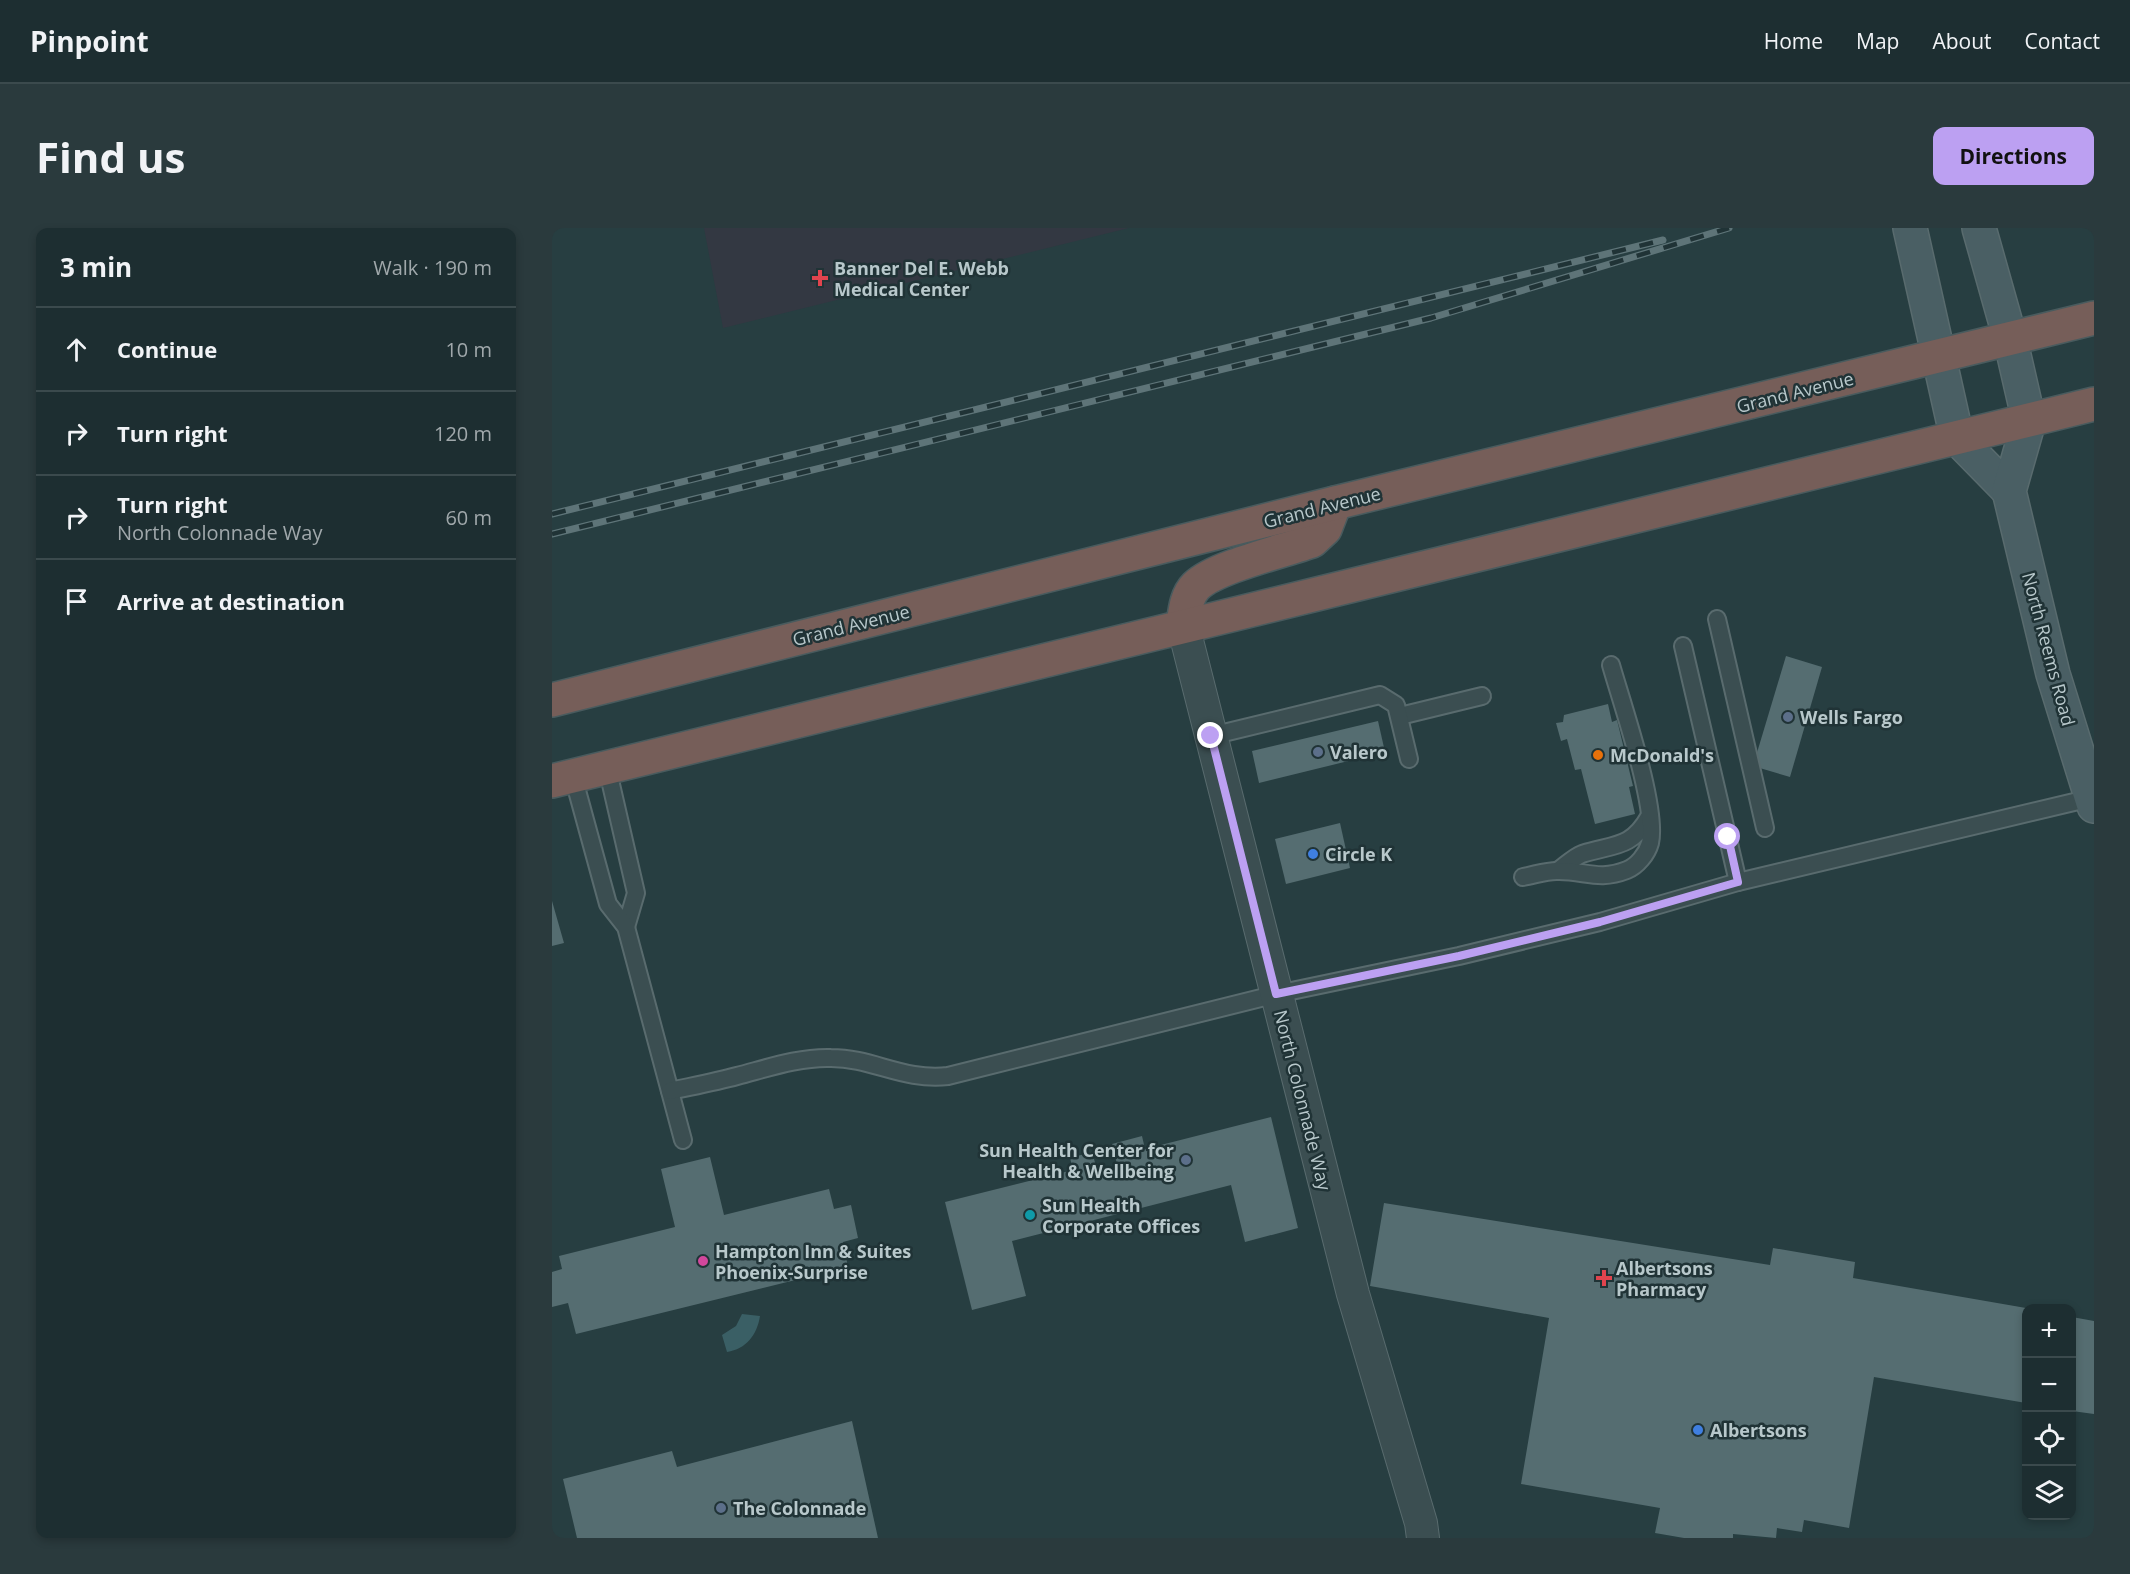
<!DOCTYPE html>
<html lang="en">
<head>
<meta charset="utf-8">
<style>
  body { margin:0; font-family:"Open Sans",sans-serif; background:#2a3a3d; color:#f1f3f6 }
  .controls { position:absolute; right:18px; bottom:18px; display:grid; overflow:hidden; border-radius:12px; box-shadow:0 3px 9px #0003 }
  .controls button { width:54px; height:54px; display:grid; place-items:center; padding:0; border:0; border-bottom:2px solid #3b4a4d; background:#1d2e31; color:#f1f3f6; font:30px sans-serif }
  .stop { position:absolute; width:18px; height:18px; margin:-14px; border:4px solid #bca0f2; border-radius:50%; background:#fff }
  .stop.end { background:#bca0f2; border-color:#fff; box-shadow:0 2px 6px #0008 }
  .list { margin:0; padding:0; list-style:none }
  h2 { display:flex; justify-content:space-between; align-items:center; height:78px; margin:0; padding:0 24px; font-size:26px }
  h2 small { font-size:20px; font-weight:400; color:#a0a8ab }
  .list li { display:grid; grid-template-columns:39px 1fr auto; gap:18px; align-items:center; box-sizing:border-box; height:84px; padding:0 24px; border-top:2px solid #3b4a4d }
  .list b { display:block; font-size:22px; white-space:nowrap }
  .list p { margin:0; font-size:20px; white-space:nowrap; color:#a0a8ab }
  .list em { font-size:20px; font-style:normal; color:#a0a8ab }
  .icon { flex:none; width:33px; height:33px; fill:none; stroke:currentColor; stroke-width:2; stroke-linecap:round; stroke-linejoin:round }
  .map { position:relative; flex:none; width:1542px; height:1310px; overflow:hidden; border-radius:12px }
  header { display:flex; align-items:center; gap:36px; box-sizing:border-box; height:84px; padding:0 30px; background:#1d2e31; border-bottom:2px solid #3b4a4d }
  header strong { font-size:28px }
  nav { display:flex; gap:33px; margin-inline-start:auto; font-size:21px }
  .intro { display:flex; align-items:center; justify-content:space-between; box-sizing:border-box; height:144px; padding:0 36px }
  h1 { margin:0; font-size:42px }
  .button { padding:15px 27px; border-radius:12px; background:#bca0f2; color:#111; font-size:21px; font-weight:700 }
  main { display:flex; gap:36px; padding:0 36px }
  aside { flex:1; background:#1d2e31; border-radius:12px; box-shadow:0 3px 9px #0003 }
  .map>svg:first-child { display:block }
  .medical { fill:#333842 }
  .water { fill:#3a5f65 }
  .building { fill:#556d71 }
  .lines { fill:none; stroke-linecap:round; stroke-linejoin:round }
  .lane-casing { stroke:#596b6e; stroke-width:20 }
  .street-casing { stroke:#596b6e; stroke-width:34 }
  .secondary-casing { stroke:#596b6e; stroke-width:36 }
  .highway-casing { stroke:#495b5e; stroke-width:36 }
  .lane { stroke:#3b4e51; stroke-width:16 }
  .street { stroke:#3b4e51; stroke-width:32 }
  .secondary { stroke:#4a5f64; stroke-width:33 }
  .highway { stroke:#765e59; stroke-width:33 }
  .rail-casing { stroke:#5e7478; stroke-width:7 }
  .rail { stroke:#203336; stroke-width:4.5; stroke-dasharray:14; stroke-linecap:butt }
  .route { stroke:#bca0f2; stroke-width:8 }
  .health-dot { fill:#e0444e; stroke:#203336; stroke-width:2 }
  .service-dot { fill:#5c6f8a; stroke:#203336; stroke-width:2 }
  .food-dot { fill:#e8710a; stroke:#203336; stroke-width:2 }
  .shop-dot { fill:#3f7fe0; stroke:#203336; stroke-width:2 }
  .culture-dot { fill:#0f9aa8; stroke:#203336; stroke-width:2 }
  .hotel-dot { fill:#d1479c; stroke:#203336; stroke-width:2 }
  .labels { text-anchor:middle; dominant-baseline:central; stroke-width:5; stroke-linejoin:round; paint-order:stroke }
  .poi-label { font-size:18px; font-weight:bold; fill:#b8c8cb; stroke:#203336; text-anchor:start }
  .street-label { font-size:18px; fill:#b8c8cb; stroke:#203336 }
</style>
</head>
<body>
<header>
<strong>Pinpoint</strong>
<nav><a>Home</a><a>Map</a><a>About</a><a>Contact</a></nav>
</header>
<div class="intro"><h1>Find us</h1><a class="button">Directions</a></div>
<main>
<aside>
<h2>3 min<small>Walk · 190 m</small></h2>
<ul class="list">
<li><svg class="icon" aria-label="ahead" viewBox="0 0 24 24"><path d="M12 20V5M6 11l6-6 6 6"/></svg><div><b>Continue</b></div><em>10 m</em></li>
<li><svg class="icon" aria-label="right" viewBox="0 0 24 24"><path d="M7 20v-9h11M14 6l5 5-5 5"/></svg><div><b>Turn right</b></div><em>120 m</em></li>
<li><svg class="icon" aria-label="right" viewBox="0 0 24 24"><path d="M7 20v-9h11M14 6l5 5-5 5"/></svg><div><b>Turn right</b><p>North Colonnade Way</p></div><em>60 m</em></li>
<li><svg class="icon" aria-label="arrive" viewBox="0 0 24 24"><path d="M6 21V4h12l-3 4 3 4H6"/></svg><div><b>Arrive at destination</b></div></li>
</ul>
</aside>
<div class="map">
<svg width="1542" height="1310" viewBox="0 0 1542 1310">
  <rect width="100%" height="100%" fill="#273e41"/>
  <!-- medical -->
  <polygon class="medical" points="152,0 577,0 171,100"/>
  <!-- water -->
  <path class="water" d="M190,1086L208,1088C205,1107 194,1121 175,1124L170,1107L184,1098Z"/>
  <!-- building -->
  <g class="building">
    <polygon points="1234,428 1270,439 1238,549 1201,538"/>
    <polygon points="1056,476 1060,494 1065,492 1081,558 1077,559 1083,586 1043,596 1029,541 1023,542 1015,511 1009,513 1004,495 1011,494 1012,487"/>
    <polygon points="826,493 833,524 707,555 700,523"/>
    <polygon points="788,595 798,640 734,656 723,611"/>
    <polygon points="0,673 12,715 0,718"/>
    <polygon points="719,889 746,1000 693,1014 679,957 460,1013 474,1068 420,1082 393,974 521,942 518,930 540,924 546,945 566,940 560,916 590,908 593,921"/>
    <polygon points="158,929 172,987 277,961 282,981 299,977 306,1010 291,1014 296,1039 24,1106 16,1075 0,1079 0,1044 10,1041 7,1028 123,999 109,941"/>
    <polygon points="832,975 1218,1037 1221,1020 1303,1034 1301,1050 1474,1080 1474,1175 1322,1149 1297,1300 1252,1292 1250,1304 1225,1300 1224,1310 1181,1306 1181,1310 1132,1310 1103,1305 1108,1280 969,1256 997,1090 818,1058"/>
    <polygon points="1520,1089 1542,1093 1542,1186 1520,1183"/>
    <polygon points="300,1193 326,1310 25,1310 11,1251 120,1223 125,1239"/>
  </g>
  <g class="lines">
    <defs>
      <g id="lane">
        <polyline points="1165,391 1213,600"/>
        <polyline points="1131,418 1186,654"/>
        <polyline points="848,488 930,468"/>
        <polyline points="659,508 828,467 844,477 857,531"/>
        <polyline points="55,539 84,665 74,699"/>
        <polyline points="21,548 56,676 74,699 131,912"/>
        <path d="M1007,642C1014,637 1022,629 1030,626C1061,616 1079,621 1097,589"/>
        <path d="M971,649C983,647 996,642 1007,643C1034,643 1047,653 1075,642C1085,638 1095,626 1098,615C1106,580 1070,476 1059,437"/>
        <path d="M118,863C141,858 163,854 185,848C216,840 247,829 279,830C321,830 351,853 396,848L725,766L907,728L1048,694L1186,654L1539,570"/>
      </g>
      <polyline id="street" points="631,397 801,1066 869,1295 871,1310"/>
      <g id="secondary">
        <polyline points="1358,0 1405,210 1457,263"/>
        <polyline points="1427,0 1458,110 1477,193 1457,263 1501,446 1542,578"/>
      </g>
      <g id="highway">
        <path d="M631,397C633,383 634,368 644,358C663,339 732,323 760,313L773,301L783,275"/>
        <polyline points="0,472 783,275 1542,90"/>
        <polyline points="0,553 1542,176"/>
      </g>
    </defs>
    <!-- lane casing -->
    <use href="#lane" class="lane-casing"/>
    <!-- street casing -->
    <use href="#street" class="street-casing"/>
    <!-- secondary casing -->
    <use href="#secondary" class="secondary-casing"/>
    <!-- highway casing -->
    <use href="#highway" class="highway-casing"/>
    <!-- lane -->
    <use href="#lane" class="lane"/>
    <!-- street -->
    <use href="#street" class="street"/>
    <!-- secondary -->
    <use href="#secondary" class="secondary"/>
    <!-- highway -->
    <use href="#highway" class="highway"/>
    <defs>
      <g id="rail">
        <polyline points="0,286 1111,12"/>
        <polyline points="0,306 879,90 1177,0"/>
      </g>
    </defs>
    <!-- rail casing -->
    <use href="#rail" class="rail-casing"/>
    <!-- rail -->
    <use href="#rail" class="rail"/>
  </g>
  <g class="lines">
    <!-- route -->
    <polyline class="route" points="659,508 724,766 907,728 1048,694 1186,654 1176,609"/>
  </g>
  <!-- markers -->
  <g class="health-dot">
    <path d="M265 41h6v6h6v6h-6v6h-6v-6h-6v-6h6z"/>
    <path d="M1049 1041h6v6h6v6h-6v6h-6v-6h-6v-6h6z"/>
  </g>
  <g class="service-dot">
    <circle cx="1236" cy="489" r="6"/>
    <circle cx="766" cy="524" r="6"/>
    <circle cx="634" cy="932" r="6"/>
    <circle cx="169" cy="1280" r="6"/>
  </g>
  <circle class="food-dot" cx="1046" cy="527" r="6"/>
  <g class="shop-dot">
    <circle cx="761" cy="626" r="6"/>
    <circle cx="1146" cy="1202" r="6"/>
  </g>
  <circle class="culture-dot" cx="478" cy="987" r="6"/>
  <circle class="hotel-dot" cx="151" cy="1033" r="6"/>
  <g class="labels">
    <!-- poi labels -->
    <g class="poi-label">
      <text x="282" y="40">Banner Del E. Webb<tspan x="282" dy="21">Medical Center</tspan></text>
      <text x="1248" y="489">Wells Fargo</text>
      <text x="778" y="524">Valero</text>
      <text x="1058" y="527">McDonald's</text>
      <text x="773" y="626">Circle K</text>
      <text x="622" y="922" text-anchor="end">Sun Health Center for<tspan x="622" dy="21">Health &amp; Wellbeing</tspan></text>
      <text x="490" y="977">Sun Health<tspan x="490" dy="21">Corporate Offices</tspan></text>
      <text x="163" y="1023">Hampton Inn &amp; Suites<tspan x="163" dy="21">Phoenix-Surprise</tspan></text>
      <text x="1064" y="1040">Albertsons<tspan x="1064" dy="21">Pharmacy</tspan></text>
      <text x="1158" y="1202">Albertsons</text>
      <text x="181" y="1280">The Colonnade</text>
    </g>
    <!-- street labels -->
    <g class="street-label">
      <text transform="translate(1243 164) rotate(-14)">Grand Avenue</text>
      <text transform="translate(770 279) rotate(-14)">Grand Avenue</text>
      <text transform="translate(299 397) rotate(-14)">Grand Avenue</text>
      <text transform="translate(1497 421) rotate(75)">North Reems Road</text>
      <text transform="translate(751 872) rotate(76)">North Colonnade Way</text>
    </g>
  </g>
</svg>
<div class="controls">
<button>+</button>
<button>−</button>
<button><svg class="icon" aria-label="locate" viewBox="0 0 24 24"><circle cx="12" cy="12" r="6"/><path d="M12 2v4M12 18v4M2 12h4M18 12h4"/></svg></button>
<button><svg class="icon" aria-label="layers" viewBox="0 0 24 24"><path d="M12 4l9 5-9 5-9-5zM3 14l9 5 9-5"/></svg></button>
</div>
<div class="stop" style="left:1176px;top:609px"></div>
<div class="stop end" style="left:659px;top:508px"></div>
</div>
</main>
</body>
</html>
